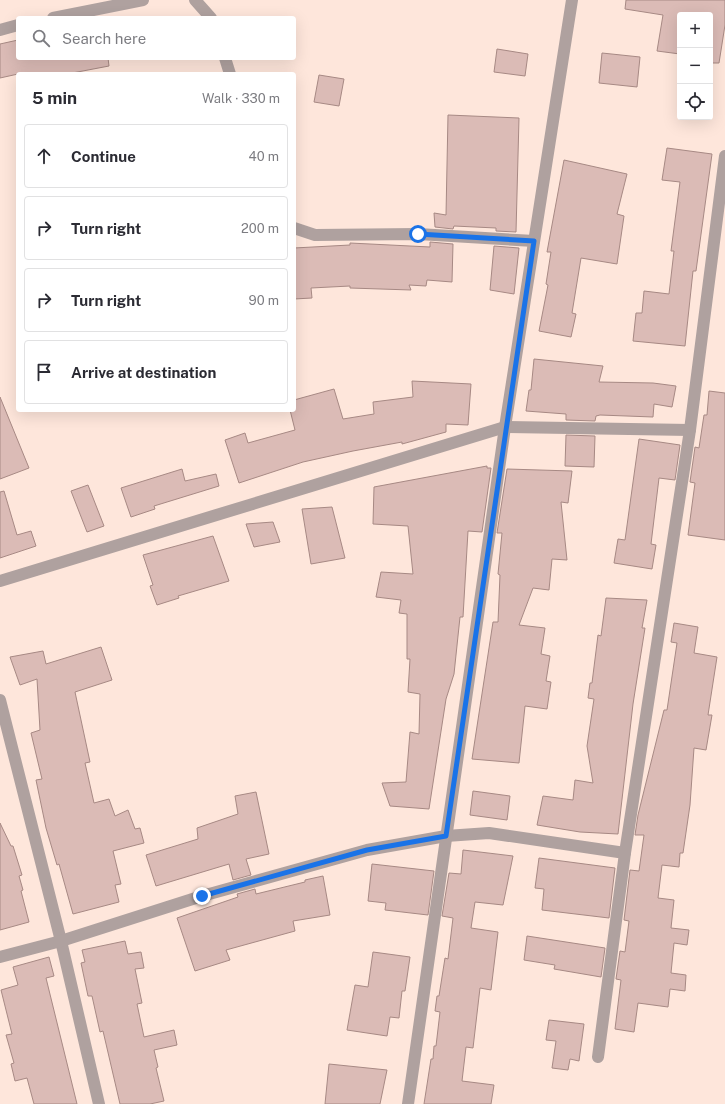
<!DOCTYPE html>
<html lang="en">
<head>
<meta charset="utf-8">
<style>
  body { margin:0; font-family:"Public Sans",sans-serif; background:#f7f7f7; color:#2b2b33 }
  .controls { position:absolute; right:12px; top:12px; display:grid; overflow:hidden; border-radius:4px; box-shadow:0 4px 16px #0002 }
  .controls button { width:36px; height:36px; display:grid; place-items:center; padding:0; border:0; border-bottom:1px solid #e1e1e2; background:#fff; color:#2b2b33; font:20px sans-serif }
  .stop { position:absolute; width:12px; height:12px; margin:-9px; border:3px solid #1a73e8; border-radius:50%; background:#fff }
  .stop.end { background:#1a73e8; border-color:#fff; box-shadow:0 1px 4px #0008 }
  .list { margin:0; padding:0; list-style:none }
  h2 { display:flex; justify-content:space-between; align-items:center; height:52px; margin:0; padding:0 16px; font-size:17px }
  h2 small { font-size:13px; font-weight:400; color:#7c7c81 }
  .list li { display:grid; grid-template-columns:26px 1fr auto; gap:12px; align-items:center; box-sizing:border-box; height:64px; margin:0 8px 8px; padding:0 8px; border:1px solid #e1e1e2; border-radius:4px }
  .list b { display:block; font-size:15px; white-space:nowrap }
  .list em { font-size:13px; font-style:normal; color:#7c7c81 }
  .icon { flex:none; width:22px; height:22px; fill:none; stroke:currentColor; stroke-width:2; stroke-linecap:round; stroke-linejoin:round }
  .map { position:relative; flex:none; width:725px; height:1104px; overflow:hidden }
  .search { position:absolute; background:#fff; box-shadow:0 4px 16px #0002; left:16px; top:16px; width:280px; height:44px; display:flex; align-items:center; gap:10px; box-sizing:border-box; padding:0 14px; border-radius:4px; color:#7c7c81; font-size:15px }
  .panel { position:absolute; background:#fff; box-shadow:0 4px 16px #0002; left:16px; top:72px; width:280px; height:340px; border-radius:4px }
  .map>svg:first-child { display:block }
  .building { fill:#dbbbb6; stroke:#a78984 }
  .lines { fill:none; stroke-linecap:round; stroke-linejoin:round }
  .street { stroke:#afa19f; stroke-width:12 }
  .route { stroke:#1a73e8; stroke-width:5 }
</style>
</head>
<body>
<div class="map">
<svg width="725" height="1104" viewBox="0 0 725 1104">
  <rect width="100%" height="100%" fill="#fee6db"/>
  <!-- building -->
  <g class="building">
    <polygon points="626,0 725,0 725,25 719,63 710,63 710,15 680,15 680,54 657,51 663,15 625,9"/>
    <polygon points="18,40 18,58 108,58 109,66 67,74 18,74 0,78 0,44"/>
    <polygon points="497,49 528,54 525,76 494,72"/>
    <polygon points="602,53 640,57 637,87 599,83"/>
    <polygon points="319,75 344,79 339,106 314,102"/>
    <polygon points="448,115 519,118 516,232 496,231 496,228 454,226 453,229 435,227 434,213 446,215"/>
    <polygon points="667,148 712,154 696,271 693,271 685,346 633,341 636,313 642,313 644,291 669,294 674,251 671,251 680,182 662,180"/>
    <polygon points="564,160 627,174 617,214 624,216 617,264 581,258 572,313 576,314 571,337 539,331 548,285 546,284 551,252 547,252"/>
    <polygon points="430,242 453,244 452,282 427,280 426,286 409,285 411,290 350,288 350,286 311,288 312,298 294,299 294,248 350,245 350,243 430,247"/>
    <polygon points="494,246 519,248 514,294 490,290"/>
    <polygon points="534,359 603,366 599,382 653,383 676,386 672,407 654,404 653,417 600,415 596,416 595,421 566,420 566,414 526,411 529,390 531,390"/>
    <polygon points="412,381 471,384 468,425 446,424 446,432 402,444 402,442 353,451 303,462 239,483 225,440 245,433 248,443 295,430 290,410 294,410 294,400 334,389 343,419 374,414 373,402 413,397"/>
    <polygon points="709,391 725,393 725,540 688,535 695,483 690,482 695,447 699,448 704,415 707,415"/>
    <polygon points="0,397 29,468 0,479"/>
    <polygon points="566,435 595,436 594,467 565,466"/>
    <polygon points="639,439 680,445 675,480 659,478 651,544 656,545 652,569 614,563 618,539 625,540"/>
    <polygon points="487,466 487,468 491,468 482,532 468,531 463,617 460,617 454,674 446,699 429,809 390,806 382,783 406,782 410,732 419,734 420,694 408,692 410,659 407,659 407,614 399,613 401,600 376,597 381,572 413,574 408,526 373,524 374,487"/>
    <polygon points="182,469 185,481 216,474 219,486 154,506 155,509 131,517 121,488"/>
    <polygon points="507,469 572,471 568,503 561,502 567,560 552,559 549,590 533,588 519,625 545,628 541,654 550,656 546,681 551,682 547,709 525,706 519,763 472,759 493,622 498,622 500,575 498,574 502,533 497,533"/>
    <polygon points="88,485 104,526 87,532 71,491"/>
    <polygon points="4,491 17,535 31,531 36,546 0,558 0,492"/>
    <polygon points="332,507 345,558 311,564 302,509"/>
    <polygon points="273,522 280,542 254,547 246,524"/>
    <polygon points="213,536 229,581 178,596 179,598 157,605 150,586 153,585 143,555"/>
    <polygon points="606,598 647,600 642,628 645,628 633,704 618,834 580,832 537,825 543,796 573,800 575,780 593,783 587,746 594,699 588,698 590,683 592,683 598,635 601,636"/>
    <polygon points="674,623 698,627 694,653 717,657 708,715 712,715 706,750 694,748 690,805 683,853 680,853 679,867 662,865 658,898 674,900 671,928 689,930 687,945 674,943 671,973 686,975 685,991 670,989 668,1007 638,1003 634,1032 615,1029 621,980 616,979 620,951 625,952 629,921 624,920 630,870 639,871 644,835 635,835 638,815 664,710 667,710 677,643 671,642"/>
    <polygon points="101,647 112,680 75,692 90,762 85,763 94,803 109,799 115,816 128,810 135,829 140,828 144,843 113,851 121,884 115,885 119,902 73,914 59,864 57,865 46,828 36,780 42,779 31,733 40,730 37,679 20,685 10,657 43,651 46,664"/>
    <polygon points="473,791 510,796 507,820 470,815"/>
    <polygon points="256,792 269,854 246,859 251,875 233,880 229,864 156,886 146,855 198,839 197,828 238,814 235,796"/>
    <polygon points="0,823 11,846 13,846 22,875 19,876 23,890 21,891 29,922 0,930"/>
    <polygon points="463,850 513,856 503,905 475,902 471,928 498,932 491,990 480,988 473,1048 466,1047 462,1081 494,1085 491,1104 424,1104 431,1059 433,1059 434,1046 436,1046 440,1012 435,1011 437,996 439,996 445,958 448,959 453,918 442,916 449,873 461,874"/>
    <polygon points="539,858 615,868 609,918 542,910 544,889 535,888"/>
    <polygon points="372,864 434,871 428,915 385,910 386,903 368,901"/>
    <polygon points="323,876 330,915 293,921 295,931 226,950 230,960 195,971 177,918 238,897 237,894 255,889 256,894 305,882 305,880"/>
    <polygon points="527,936 605,948 601,977 554,969 555,965 524,960"/>
    <polygon points="125,941 128,954 141,952 144,968 135,969 142,1003 137,1004 144,1037 174,1030 177,1045 154,1050 158,1067 156,1068 164,1101 150,1104 120,1104 103,1031 100,1032 92,996 88,996 81,963 85,962 82,950"/>
    <polygon points="373,952 410,957 405,991 402,991 399,1018 390,1017 387,1036 347,1030 355,985 368,987"/>
    <polygon points="49,957 54,976 46,978 77,1104 34,1104 27,1078 15,1081 11,1064 14,1063 6,1035 12,1034 1,990 18,985 13,967"/>
    <polygon points="549,1020 584,1024 579,1061 570,1059 568,1070 552,1068 556,1041 546,1040"/>
    <polygon points="329,1064 387,1070 380,1104 325,1104"/>
  </g>
  <g class="lines">
    <!-- street -->
    <g class="street">
      <polyline points="195,0 211,18"/>
      <polyline points="53,18 143,0"/>
      <polyline points="0,30 18,25"/>
      <polyline points="225,58 230,74"/>
      <polyline points="294,228 315,235 418,234 534,241"/>
      <polyline points="0,581 505,427 690,430"/>
      <polyline points="0,700 61,941 99,1104"/>
      <polyline points="0,957 61,941 202,896 367,850 446,836 489,833 625,853"/>
      <polyline points="598,1057 625,853 690,430 725,156"/>
      <polyline points="408,1104 505,427 572,0"/>
    </g>
  </g>
  <g class="lines">
    <!-- route -->
    <polyline class="route" points="202,896 367,850 446,836 534,241 418,234"/>
  </g>
</svg>
<div class="controls">
<button>+</button>
<button>−</button>
<button><svg class="icon" aria-label="locate" viewBox="0 0 24 24"><circle cx="12" cy="12" r="6"/><path d="M12 2v4M12 18v4M2 12h4M18 12h4"/></svg></button>
</div>
<div class="stop" style="left:418px;top:234px"></div>
<div class="stop end" style="left:202px;top:896px"></div>
<div class="search"><svg class="icon" aria-label="search" viewBox="0 0 24 24"><circle cx="10" cy="10" r="6"/><path d="M15 15l6 6"/></svg>Search here</div>
<section class="panel">
<h2>5 min<small>Walk · 330 m</small></h2>
<ul class="list">
<li><svg class="icon" aria-label="ahead" viewBox="0 0 24 24"><path d="M12 20V5M6 11l6-6 6 6"/></svg><div><b>Continue</b></div><em>40 m</em></li>
<li><svg class="icon" aria-label="right" viewBox="0 0 24 24"><path d="M7 20v-9h11M14 6l5 5-5 5"/></svg><div><b>Turn right</b></div><em>200 m</em></li>
<li><svg class="icon" aria-label="right" viewBox="0 0 24 24"><path d="M7 20v-9h11M14 6l5 5-5 5"/></svg><div><b>Turn right</b></div><em>90 m</em></li>
<li><svg class="icon" aria-label="arrive" viewBox="0 0 24 24"><path d="M6 21V4h12l-3 4 3 4H6"/></svg><div><b>Arrive at destination</b></div></li>
</ul>
</section>
</div>
</body>
</html>
